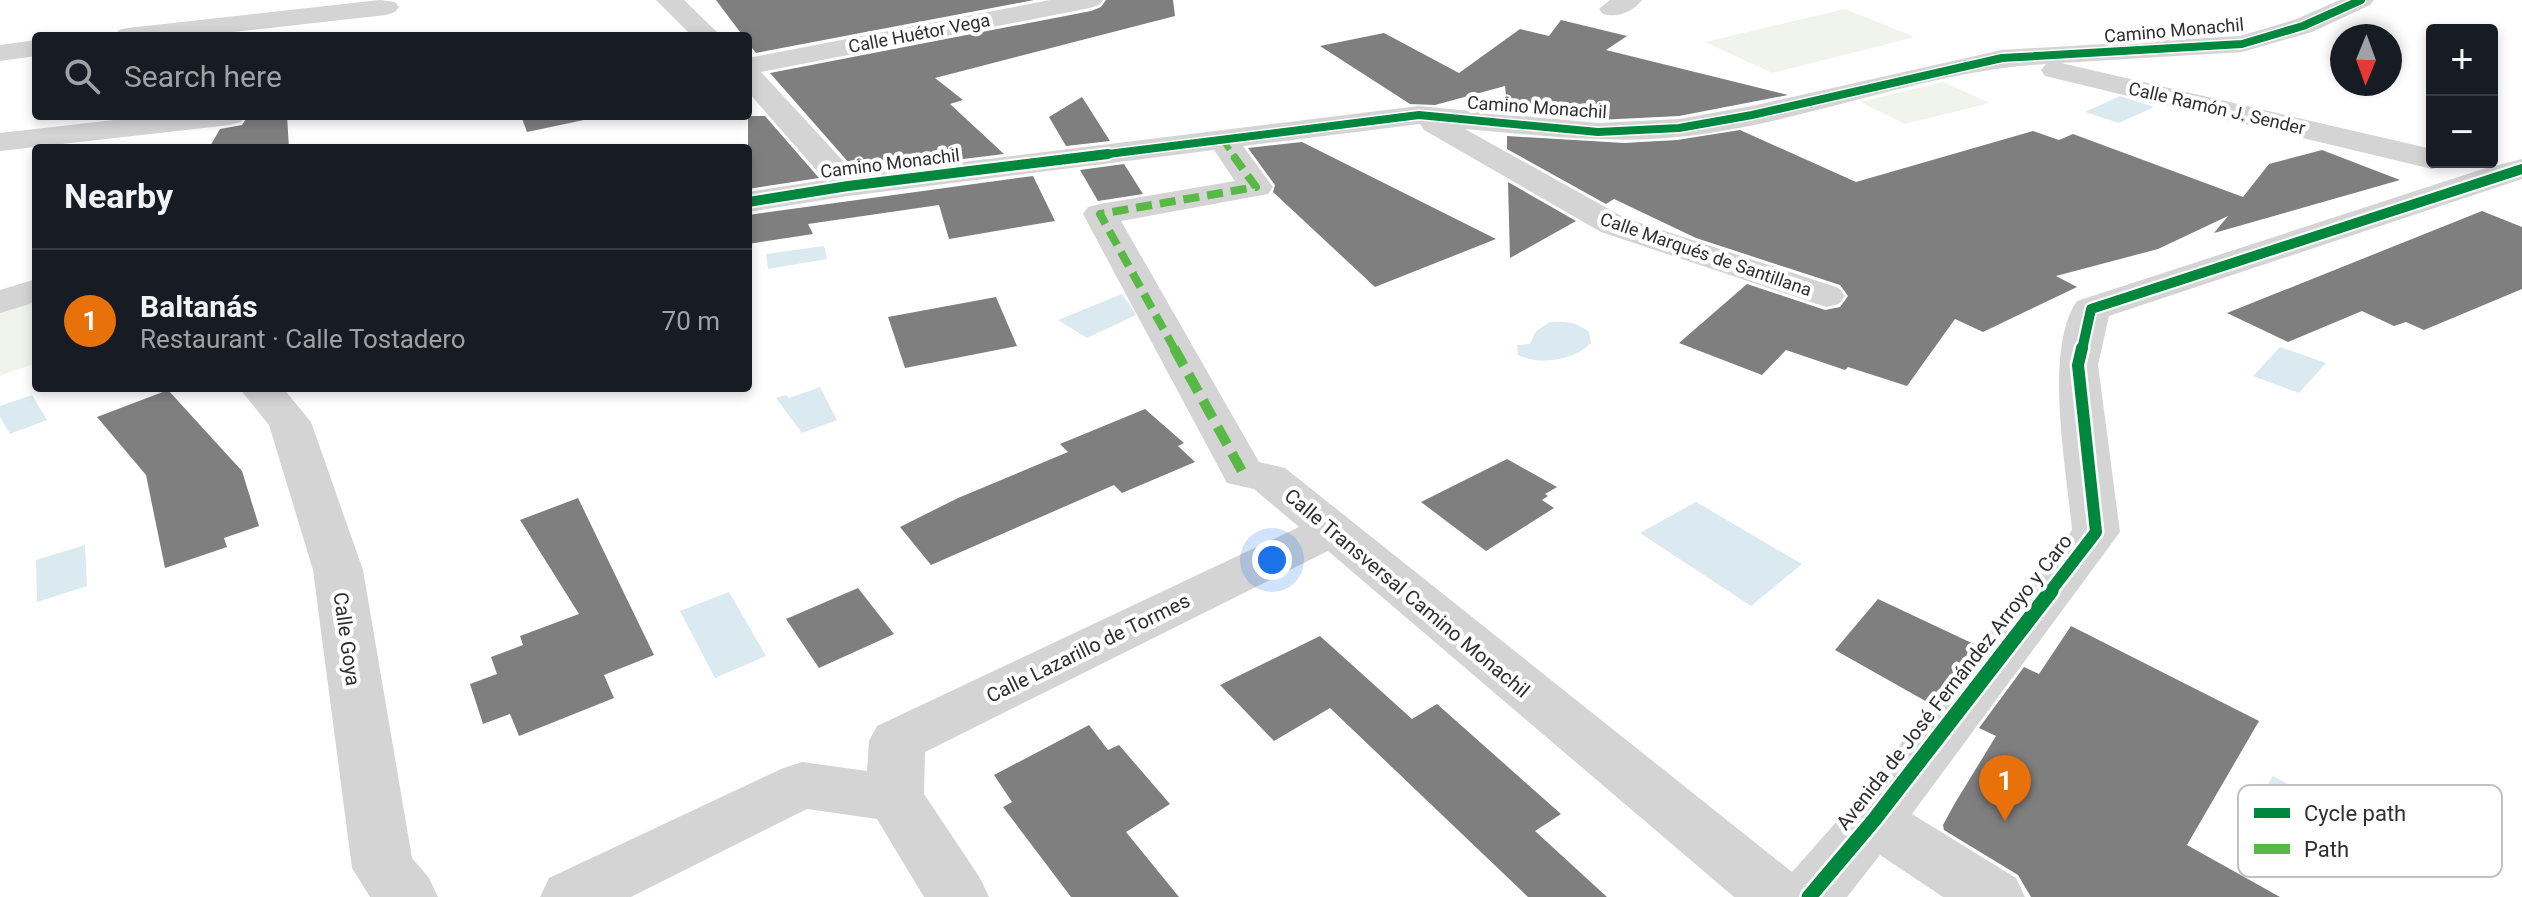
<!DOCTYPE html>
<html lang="en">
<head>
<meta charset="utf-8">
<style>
  body { margin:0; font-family:Roboto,sans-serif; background:#20242c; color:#f1f3f6 }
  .controls { position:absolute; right:24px; top:24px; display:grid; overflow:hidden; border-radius:8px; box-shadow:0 4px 12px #0003 }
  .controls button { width:72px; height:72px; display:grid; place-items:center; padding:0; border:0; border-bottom:2px solid #363941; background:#171b24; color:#f1f3f6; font:40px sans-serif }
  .compass { position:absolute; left:2330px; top:24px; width:72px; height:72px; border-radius:50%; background:#171b24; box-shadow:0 4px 12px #0003; rotate:181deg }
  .you { position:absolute; left:1272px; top:560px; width:28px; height:28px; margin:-20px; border:6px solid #fff; border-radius:50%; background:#1a73e8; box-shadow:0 0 0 12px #1a73e833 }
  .badge { display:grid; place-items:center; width:52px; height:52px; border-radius:50%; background:#787878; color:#fff; font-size:26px; font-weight:700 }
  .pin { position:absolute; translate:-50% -66px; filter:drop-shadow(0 2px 4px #0008) }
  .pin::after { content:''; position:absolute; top:42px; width:28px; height:24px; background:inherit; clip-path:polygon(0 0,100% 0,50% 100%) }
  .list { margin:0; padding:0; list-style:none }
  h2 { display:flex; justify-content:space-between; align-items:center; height:104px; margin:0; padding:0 32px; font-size:34px }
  h2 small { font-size:26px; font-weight:400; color:#9ea1a6 }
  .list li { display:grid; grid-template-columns:52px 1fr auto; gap:24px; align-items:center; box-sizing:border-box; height:144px; padding:0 32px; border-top:2px solid #363941 }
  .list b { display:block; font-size:30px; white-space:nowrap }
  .list p { margin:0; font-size:26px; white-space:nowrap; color:#9ea1a6 }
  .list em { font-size:26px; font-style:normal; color:#9ea1a6 }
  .icon { flex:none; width:44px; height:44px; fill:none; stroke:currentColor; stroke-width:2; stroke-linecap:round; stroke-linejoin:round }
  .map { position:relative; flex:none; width:2522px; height:897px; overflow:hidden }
  .search { position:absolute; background:#171b24; box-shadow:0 4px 12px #0003; left:32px; top:32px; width:720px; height:88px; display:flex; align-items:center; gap:20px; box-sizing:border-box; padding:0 28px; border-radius:8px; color:#9ea1a6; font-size:30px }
  .panel { position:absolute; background:#171b24; box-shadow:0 4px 12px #0003; left:32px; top:144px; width:720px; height:248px; border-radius:8px }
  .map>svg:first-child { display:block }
  .green { fill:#f1f4ec }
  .water { fill:#daeaf0 }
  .building { fill:#7f7f7f }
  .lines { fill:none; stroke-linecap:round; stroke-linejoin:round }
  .street { fill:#d4d4d4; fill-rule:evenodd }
  .quiet-far2 { stroke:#58b947; stroke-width:6; stroke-dasharray:13 6; stroke-linecap:butt }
  .quiet-far1 { stroke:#58b947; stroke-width:8; stroke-dasharray:16 8; stroke-linecap:butt }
  .quiet { stroke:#58b947; stroke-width:10; stroke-dasharray:20 10; stroke-linecap:butt }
  .cycleway-far3-casing { stroke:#fff; stroke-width:11 }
  .cycleway-far2-casing { stroke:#fff; stroke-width:14 }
  .cycleway-far1-casing { stroke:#fff; stroke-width:17 }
  .cycleway-casing { stroke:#fff; stroke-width:20 }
  .cycleway-far3 { stroke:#00873e; stroke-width:8 }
  .cycleway-far2 { stroke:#00873e; stroke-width:10 }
  .cycleway-far1 { stroke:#00873e; stroke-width:12 }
  .cycleway { stroke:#00873e; stroke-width:15 }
  .labels { text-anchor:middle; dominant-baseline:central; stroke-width:8; stroke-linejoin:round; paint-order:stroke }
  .far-street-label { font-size:18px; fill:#2f2f2f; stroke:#fff }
  .street-label { font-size:20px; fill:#2f2f2f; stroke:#fff }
  .key { fill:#fff; stroke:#c1c1c1; stroke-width:2 }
  .key-label { font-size:22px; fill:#2f2f2f }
</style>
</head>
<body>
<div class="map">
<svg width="2522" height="897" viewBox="0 0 2522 897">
  <rect width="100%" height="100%" fill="#fff"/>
  <!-- green -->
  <g class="green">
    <polygon points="1845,9 1915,37 1772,73 1705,42"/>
    <polygon points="1943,82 1990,103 1905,124 1860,102"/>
    <polygon points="36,299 36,363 0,376 0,311"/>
  </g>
  <!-- water -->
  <g class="water">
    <polygon points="2120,96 2154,107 2119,123 2085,112"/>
    <polygon points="824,246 827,259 768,269 766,254"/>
    <polygon points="1122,294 1136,315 1087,338 1058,320"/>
    <path d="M1550,322C1565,320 1578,323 1589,332L1591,343C1574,360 1540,366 1518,355L1517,345L1530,344L1536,331Z"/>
    <polygon points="2280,347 2326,363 2299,393 2253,376"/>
    <polygon points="820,387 837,420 802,433 776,398 786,395 789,398"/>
    <polygon points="32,395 47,420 10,434 0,417 0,406"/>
    <polygon points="1696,502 1802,564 1751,606 1640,533"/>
    <polygon points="85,545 87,586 37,602 36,560"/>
    <polygon points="729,592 766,656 715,678 680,611"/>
    <polygon points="2273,776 2365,825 2354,850 2258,800"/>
  </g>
  <!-- building -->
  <g class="building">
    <polygon points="716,0 1034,0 756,53 748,43 748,36 743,36"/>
    <polygon points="1106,0 1173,0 1175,16 935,78 963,100 950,104 1004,154 857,172 770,73 1091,11 1101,7"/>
    <polygon points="1561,20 1627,36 1606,50 1788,95 1679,116 1598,120 1495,110 1506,96 1505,86 1435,105 1410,104 1320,46 1384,33 1459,73 1520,29 1549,36"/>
    <polygon points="1082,97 1110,141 1066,146 1049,117"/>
    <polygon points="248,116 287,116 289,148 209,148 220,129 242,125"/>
    <polygon points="521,116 597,116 598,117 527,132"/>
    <polygon points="748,116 765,116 819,178 748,189"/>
    <polygon points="1740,130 1856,182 2033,131 2059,140 2073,134 2243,197 2269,164 2322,150 2400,180 2214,233 2228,216 2158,249 2056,276 2077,287 1983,332 1955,319 1907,386 1848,367 1845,370 1786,350 1762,375 1679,343 1747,284 1825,310 1840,307 1848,296 1840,285 1696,238 1614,199 1606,204 1507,149 1507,136 1624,143 1677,140"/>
    <polygon points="1302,142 1496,239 1375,287 1273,192 1275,185 1248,148"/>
    <polygon points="1124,164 1143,194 1098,201 1080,170"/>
    <polygon points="1033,176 1055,221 949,239 939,205 808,224 813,234 748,244 748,215"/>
    <polygon points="1508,182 1576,221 1510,258"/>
    <polygon points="2482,211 2522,227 2522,289 2424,330 2406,322 2394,326 2362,311 2288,342 2227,313"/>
    <polygon points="996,297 1017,346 905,368 888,317"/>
    <polygon points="168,390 242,471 259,526 224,538 227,547 165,568 146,475 97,417"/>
    <polygon points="1145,409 1184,443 1178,446 1195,462 1122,493 1114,485 931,565 900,527 958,498 1068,452 1060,444"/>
    <polygon points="1507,459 1557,487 1545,494 1548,496 1542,500 1554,508 1486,551 1421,502"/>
    <polygon points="578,498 654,655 604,675 614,698 519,736 510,714 483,724 470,684 497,674 491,657 523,645 520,636 579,614 520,520"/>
    <polygon points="858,588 894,634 819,668 786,619"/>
    <polygon points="1878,599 1976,645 1929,703 1835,650"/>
    <polygon points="2071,626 2259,721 2187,845 2280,897 2031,897 2018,875 1944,830 1943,825 1955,803 1996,736 1979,728 2024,667 2039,674"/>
    <polygon points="1320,636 1412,719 1437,704 1561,814 1535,831 1607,897 1528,897 1330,708 1274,741 1220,685"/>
    <polygon points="1089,725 1108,750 1119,745 1170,804 1126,832 1179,897 1071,897 1003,807 1012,802 994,775"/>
  </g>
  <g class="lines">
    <!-- street -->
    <g class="street">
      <polygon points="380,0 395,2 399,7 395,12 386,15 199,36 115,36 119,30 128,28"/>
      <polygon points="656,0 684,0 721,36 692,36"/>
      <path d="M1050,0H1103L1099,5L1090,8L761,72L856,175L1419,106L1598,123L1679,119L1752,106L2002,50L2240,36L2294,20L2340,0H2374L2370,5L2312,32L2242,52L2061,63L2432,149V162H2446L2443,166L2432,169L2045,76L2041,70L2046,64C1921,71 1802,125 1677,137C1606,144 1536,135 1465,129L1625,218L1839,288L1845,296L1839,304L1826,307L1601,232L1424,130L1420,124L1243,146L1273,187L1268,194L1121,221L1259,462L1285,468L1792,872L1853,803L2072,530C2067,470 2043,350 2077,301L2486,168L2522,159V179L2109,316L2098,365L2120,532L1912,814L2016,878L2025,897H1943L1880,855L1847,897H1734L1328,551L925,752L924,794L980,878L989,897H924L877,819L807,809L631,897H540L549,878L781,769L802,762L867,771L869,741L877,726L1299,527L1254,489L1227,483L1083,214L1088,207L1100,204L1235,181L1214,150L848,196L748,212V192L825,180L748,92V58Z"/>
      <path d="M1610,0H1642C1633,12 1617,18 1603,14L1599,9Z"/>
      <polygon points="36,40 36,56 0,61 0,45"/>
      <polygon points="149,116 245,116 241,122 230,125 0,151 0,133"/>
      <polygon points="36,279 36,302 0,313 0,290"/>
      <polygon points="239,388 283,388 311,422 363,570 412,858 429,878 438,897 370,897 352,868 313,570 269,425"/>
    </g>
    <!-- quiet-far2 -->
    <polyline class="quiet-far2" points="1222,139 1234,156"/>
    <!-- quiet-far1 -->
    <polyline class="quiet-far1" points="1175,350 1100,214 1256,187 1232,154"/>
    <!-- quiet -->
    <polyline class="quiet" points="1174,348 1243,473"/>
    <defs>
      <polyline id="cycleway-far3" points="1092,156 1419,115 1598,132 1679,128 1752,115 2002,58 2242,44 2303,26 2361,0"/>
      <g id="cycleway-far2">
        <polyline points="748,202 848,186 1108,154"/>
        <polyline points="2082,350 2091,309 2522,169"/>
      </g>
      <polyline id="cycleway-far1" points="2049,593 2096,532 2078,365 2082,348"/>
      <polyline id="cycleway" points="1809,897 1874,820 2051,591"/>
    </defs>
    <!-- cycleway-far3 casing -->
    <use href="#cycleway-far3" class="cycleway-far3-casing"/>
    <!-- cycleway-far2 casing -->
    <use href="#cycleway-far2" class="cycleway-far2-casing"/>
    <!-- cycleway-far1 casing -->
    <use href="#cycleway-far1" class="cycleway-far1-casing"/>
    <!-- cycleway casing -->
    <use href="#cycleway" class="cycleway-casing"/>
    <!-- cycleway-far3 -->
    <use href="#cycleway-far3" class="cycleway-far3"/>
    <!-- cycleway-far2 -->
    <use href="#cycleway-far2" class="cycleway-far2"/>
    <!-- cycleway-far1 -->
    <use href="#cycleway-far1" class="cycleway-far1"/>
    <!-- cycleway -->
    <use href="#cycleway" class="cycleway"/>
  </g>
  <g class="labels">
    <!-- far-street labels -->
    <g class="far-street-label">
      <text transform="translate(2174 30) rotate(-5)">Camino Monachil</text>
      <text transform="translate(919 33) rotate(-11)">Calle Huétor Vega</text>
      <text transform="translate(1537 107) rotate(4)">Camino Monachil</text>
      <text transform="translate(2217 108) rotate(13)">Calle Ramón J. Sender</text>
      <text transform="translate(890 163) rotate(-7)">Camino Monachil</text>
      <text transform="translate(1706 254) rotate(19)">Calle Marqués de Santillana</text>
    </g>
    <!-- street labels -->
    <g class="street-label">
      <text transform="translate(1407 593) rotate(40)">Calle Transversal Camino Monachil</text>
      <text transform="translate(347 639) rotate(82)">Calle Goya</text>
      <text transform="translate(1088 648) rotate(-26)">Calle Lazarillo de Tormes</text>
      <text transform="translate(1954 682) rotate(-52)">Avenida de José Fernández Arroyo y Caro</text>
    </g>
  </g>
  <!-- legend -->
  <rect x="2238" y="785" width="264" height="92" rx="12" class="key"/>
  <rect x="2254" y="808" width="36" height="10" fill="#00873e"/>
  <rect x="2254" y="844" width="36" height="10" fill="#58b947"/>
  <g class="key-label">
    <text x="2304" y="821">Cycle path</text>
    <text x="2304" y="857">Path</text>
  </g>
</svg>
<div class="controls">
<button>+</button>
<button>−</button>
</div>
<svg class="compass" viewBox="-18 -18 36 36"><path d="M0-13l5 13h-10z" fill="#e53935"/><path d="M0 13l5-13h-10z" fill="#9ea1a6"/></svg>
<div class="you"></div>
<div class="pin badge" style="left:2005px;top:821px;background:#e8710a">1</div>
<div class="search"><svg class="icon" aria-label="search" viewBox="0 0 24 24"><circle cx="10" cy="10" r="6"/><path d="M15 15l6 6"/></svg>Search here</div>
<section class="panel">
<h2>Nearby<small></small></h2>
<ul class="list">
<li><span class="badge" style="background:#e8710a">1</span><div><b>Baltanás</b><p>Restaurant · Calle Tostadero</p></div><em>70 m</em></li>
</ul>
</section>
</div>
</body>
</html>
